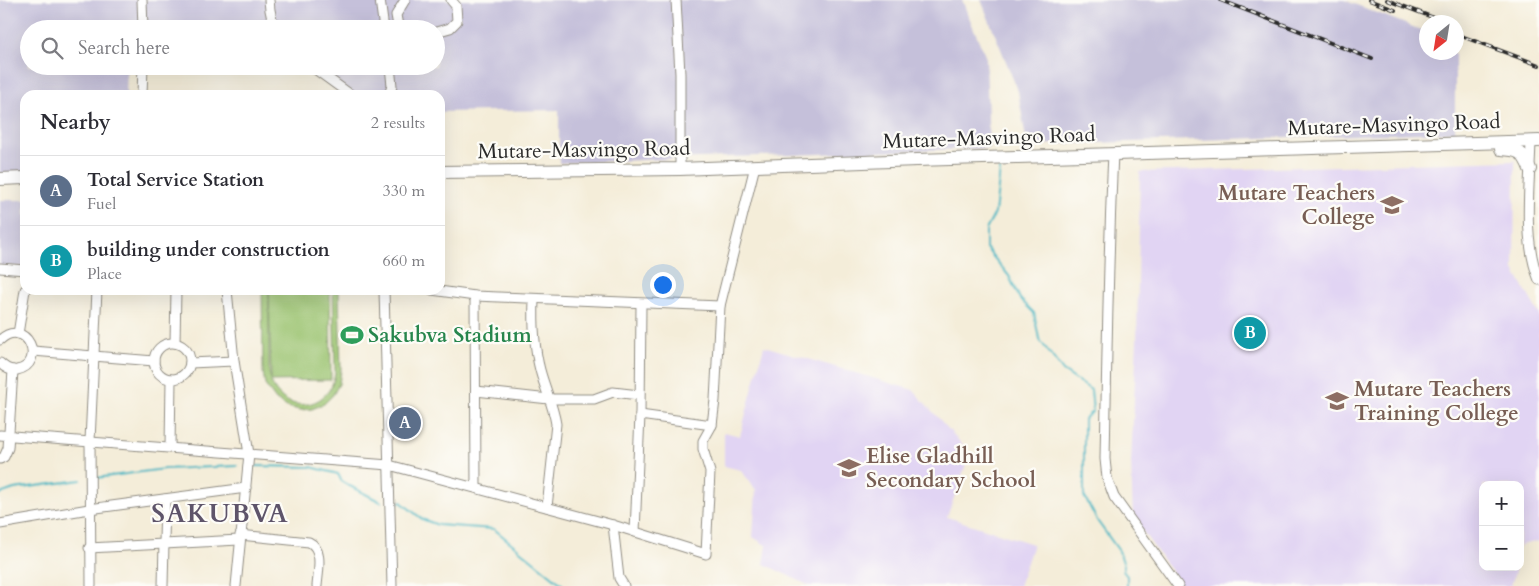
<!DOCTYPE html>
<html lang="en">
<head>
<meta charset="utf-8">
<style>
  body { margin:0; font-family:Cardo,serif; background:#f2f2f3; color:#2b2b33 }
  .controls { position:absolute; right:15px; bottom:15px; display:grid; overflow:hidden; border-radius:10px; box-shadow:0 5px 20px #0002 }
  .controls button { width:45px; height:45px; display:grid; place-items:center; padding:0; border:0; border-bottom:1px solid #e1e1e2; background:#fff; color:#2b2b33; font:25px sans-serif }
  .compass { position:absolute; left:1419px; top:15px; width:45px; height:45px; border-radius:50%; background:#fff; box-shadow:0 5px 20px #0002; rotate:210deg }
  .you { position:absolute; left:662px; top:284px; width:18px; height:18px; margin:-12px; border:4px solid #fff; border-radius:50%; background:#1a73e8; box-shadow:0 0 0 8px #1a73e833 }
  .badge { display:grid; place-items:center; width:32px; height:32px; border-radius:50%; background:#ea580c; color:#fff; font-size:16px; font-weight:700 }
  .pin { position:absolute; translate:-50% -50%; border:2px solid #fff; box-shadow:0 1px 5px #0006 }
  .list { margin:0; padding:0; list-style:none }
  h2 { display:flex; justify-content:space-between; align-items:center; height:65px; margin:0; padding:0 20px; font-size:21px }
  h2 small { font-size:16px; font-weight:400; color:#7c7c81 }
  .list li { display:grid; grid-template-columns:32px 1fr auto; gap:15px; align-items:center; box-sizing:border-box; height:70px; padding:0 20px; border-top:1px solid #e1e1e2 }
  .list b { display:block; font-size:19px; white-space:nowrap }
  .list p { margin:0; font-size:16px; white-space:nowrap; color:#7c7c81 }
  .list em { font-size:16px; font-style:normal; color:#7c7c81 }
  .icon { flex:none; width:28px; height:28px; fill:none; stroke:currentColor; stroke-width:2; stroke-linecap:round; stroke-linejoin:round }
  .map { position:relative; flex:none; width:1539px; height:586px; overflow:hidden }
  .search { position:absolute; background:#fff; box-shadow:0 5px 20px #0002; left:20px; top:20px; width:425px; height:55px; display:flex; align-items:center; gap:12px; box-sizing:border-box; padding:0 18px; border-radius:28px; color:#7c7c81; font-size:19px }
  .panel { position:absolute; background:#fff; box-shadow:0 5px 20px #0002; left:20px; top:90px; width:425px; height:205px; border-radius:15px }
  .map>svg:first-child { display:block }
  .built { fill:#e1d4f3 }
  .industrial { fill:#c5c0da }
  .green { fill:#9ac26e; stroke:#62764c }
  .lines { fill:none; stroke-linecap:round; stroke-linejoin:round }
  .stream { stroke:#4bb8c5; stroke-width:2 }
  .minor-casing { stroke:#908c82; stroke-width:11 }
  .highway-casing { stroke:#908c82; stroke-width:14 }
  .minor { stroke:#fff; stroke-width:9 }
  .highway { stroke:#fff; stroke-width:12 }
  .rail-casing { stroke:#2b2b2b; stroke-width:4 }
  .rail { stroke:#fdfcf7; stroke-width:2; stroke-dasharray:5.5; stroke-linecap:butt }
  .labels { text-anchor:middle; dominant-baseline:central; stroke-width:4.5; stroke-linejoin:round; paint-order:stroke }
  .street-label { font-size:21px; fill:#2b2b2b; stroke:#fdfcf7 }
  .education-label { font-size:21px; font-weight:bold; fill:#785e54; stroke:#fdfcf7; text-anchor:start }
  .leisure-label { font-size:21px; font-weight:bold; fill:#27864d; stroke:#fdfcf7; text-anchor:start }
  .district-label { font-size:26px; font-weight:bold; letter-spacing:1px; fill:#5e546a; stroke:#fdfcf7 }
</style>
</head>
<body>
<div class="map">
<svg width="1539" height="586" viewBox="0 0 1539 586">
  <rect width="100%" height="100%" fill="#fdfcf7"/>
  <filter id="ink" filterUnits="userSpaceOnUse"><feTurbulence type="fractalNoise" baseFrequency=".02" numOctaves="2"/><feDisplacementMap in="SourceGraphic" scale="10" xChannelSelector="R" yChannelSelector="G"/><feConvolveMatrix kernelMatrix="1 2 1 2 8 2 1 2 1" color-interpolation-filters="sRGB"/></filter>
  <filter id="wash" filterUnits="userSpaceOnUse"><feTurbulence type="fractalNoise" baseFrequency=".0096" numOctaves="4" result="noise"/><feDisplacementMap in="SourceGraphic" scale="20" xChannelSelector="R" yChannelSelector="G"/><feGaussianBlur stdDeviation="1.12" result="paint"/><feColorMatrix in="noise" values="0 0 0 0 0 0 0 0 0 0 0 0 0 0 0 0 0 1.4 0 .05"/><feComposite in="paint" operator="in"/></filter>
  <g filter="url(#wash)">
    <rect width="100%" height="100%" fill="#f4edd9"/>
    <!-- built -->
    <g class="built">
      <polygon points="1515,161 1514,270 1539,314 1539,541 1521,545 1520,548 1520,485 1483,485 1483,567 1516,567 1511,586 1182,586 1133,518 1131,462 1137,340 1140,172"/>
      <polygon points="764,346 913,390 970,453 947,517 1033,544 1019,586 810,586 764,564 767,546 753,537 756,490 741,470 724,466 724,432 740,436"/>
    </g>
    <!-- industrial -->
    <g class="industrial">
      <polygon points="0,0 962,0 986,58 989,148 559,163 559,110 440,112 440,95 344,95 308,66 436,66 436,29 194,29 165,26 132,29 29,29 29,66 127,66 126,95 25,95 25,178 0,179"/>
      <polygon points="981,0 1344,0 1426,32 1426,52 1455,53 1455,132 1027,145 1018,91"/>
      <polygon points="0,200 25,200 25,267 0,266"/>
    </g>
    <!-- green -->
    <path class="green" d="M262,290H269V372L271,380L269,291H330L331,380L271,381C283,417 333,410 335,371L333,290H339L341,371L339,384L333,395L324,404L312,409L300,410L287,407L276,400L265,385L263,372Z"/>
    <g class="lines">
      <!-- stream -->
      <g class="stream">
        <polyline points="1000,170 995,213 986,230 986,248 1009,276 1020,299 1034,313 1039,339 1063,371 1091,390 1093,411 1084,419 1084,496 1098,522 1119,551 1124,565 1123,571 1127,576 1127,586"/>
        <polyline points="253,466 311,467 338,474 342,482 381,502"/>
        <polyline points="96,478 164,469 237,466"/>
        <polyline points="0,494 14,489 81,480"/>
        <polyline points="394,503 401,502 422,519 438,525 494,529 564,586"/>
      </g>
    </g>
  </g>
  <g filter="url(#ink)">
    <g class="lines">
      <defs>
        <g id="minor">
          <polyline points="142,0 143,29"/>
          <polyline points="269,0 270,10 274,29"/>
          <polyline points="380,0 384,29"/>
          <polyline points="676,0 680,74 680,169"/>
          <polyline points="401,29 398,26 396,15 405,0"/>
          <polyline points="436,32 450,28 457,21 456,6 451,0"/>
          <polyline points="311,66 351,95"/>
          <polyline points="142,95 143,66"/>
          <polyline points="389,95 392,86 390,66"/>
          <path d="M1531,141C1530,186 1522,238 1539,280"/>
          <path d="M1113,154C1108,256 1107,357 1105,459L1107,478L1114,497L1178,586"/>
          <polyline points="0,268 25,270"/>
          <polyline points="227,290 234,361 249,454 236,586"/>
          <polyline points="384,290 392,586"/>
          <polyline points="432,290 475,296 720,306"/>
          <polyline points="475,296 476,487"/>
          <path d="M534,299C533,324 534,347 540,370C545,389 553,405 556,424L547,507"/>
          <polyline points="18,334 25,290"/>
          <path d="M0,340C26,316 48,364 17,370C10,371 5,368 0,363"/>
          <polyline points="175,343 176,290"/>
          <circle cx="172" cy="361" r="18"/>
          <polyline points="33,351 154,361"/>
          <polyline points="190,363 234,361"/>
          <polyline points="476,391 549,399 594,399 613,392 639,395"/>
          <polyline points="640,415 712,425"/>
          <polyline points="0,435 389,465 613,525 706,554 710,472 703,449 703,441 712,425 715,400 720,306 755,166"/>
          <polyline points="170,447 171,379"/>
          <polyline points="0,459 4,457 8,448 13,370"/>
          <polyline points="0,524 89,509 246,488"/>
          <polyline points="613,525 619,578 624,586"/>
          <polyline points="635,532 640,415 641,304"/>
          <path d="M240,535L309,542C324,549 318,572 317,586"/>
          <polyline points="89,548 239,540"/>
          <polyline points="91,586 90,441 97,290"/>
          <polyline points="163,586 165,499"/>
        </g>
        <g id="highway">
          <path d="M1501,149C1520,150 1523,152 1530,169"/>
          <polyline points="440,172 680,169 917,160 1539,141"/>
          <polyline points="0,179 25,178"/>
        </g>
      </defs>
      <!-- minor casing -->
      <use href="#minor" class="minor-casing"/>
      <!-- highway casing -->
      <use href="#highway" class="highway-casing"/>
      <!-- minor -->
      <use href="#minor" class="minor"/>
      <!-- highway -->
      <use href="#highway" class="highway"/>
      <defs>
        <g id="rail">
          <polyline points="1220,0 1372,59"/>
          <polyline points="1369,0 1395,10"/>
          <polyline points="1387,0 1445,22"/>
          <polyline points="1456,34 1539,65"/>
        </g>
      </defs>
      <!-- rail casing -->
      <use href="#rail" class="rail-casing"/>
      <!-- rail -->
      <use href="#rail" class="rail"/>
    </g>
  </g>
  <!-- icons -->
  <defs>
    <symbol id="university-bare" viewBox="-9 -9 18 18"><path d="M0-5L7-2L0 1L-7-2ZM-4 1L0 2.5L4 1V4Q0 6-4 4Z" fill="#8d6e63" stroke="#fdfcf7" stroke-width="2.5" paint-order="stroke"/></symbol>
    <symbol id="stadium-bare" viewBox="-9 -9 18 18"><path d="M0-5a6.5 5 0 1 0 0 10a6.5 5 0 1 0 0-10ZM-3.5-1.8h7v3.6h-7Z" fill="#2e9e5b" stroke="#fdfcf7" stroke-width="2.5" paint-order="stroke"/></symbol>
    <symbol id="school-bare" viewBox="-9 -9 18 18"><path d="M0-5L7-2L0 1L-7-2ZM-4 1L0 2.5L4 1V4Q0 6-4 4Z" fill="#8d6e63" stroke="#fdfcf7" stroke-width="2.5" paint-order="stroke"/></symbol>
  </defs>
  <g fill-rule="evenodd">
    <use href="#university-bare" x="1376" y="189" width="32" height="32"/>
    <use href="#stadium-bare" x="336" y="319" width="32" height="32"/>
    <use href="#university-bare" x="1321" y="385" width="32" height="32"/>
    <use href="#school-bare" x="833" y="452" width="32" height="32"/>
  </g>
  <g class="labels">
    <!-- street labels -->
    <g class="street-label">
      <text transform="translate(1394 125) rotate(-2)">Mutare-Masvingo Road</text>
      <text transform="translate(989 138) rotate(-2)">Mutare-Masvingo Road</text>
      <text transform="translate(584 150) rotate(-1)">Mutare-Masvingo Road</text>
    </g>
    <!-- education labels -->
    <g class="education-label">
      <text x="1375" y="193" text-anchor="end">Mutare Teachers<tspan x="1375" dy="24">College</tspan></text>
      <text x="1354" y="389">Mutare Teachers<tspan x="1354" dy="24">Training College</tspan></text>
      <text x="866" y="456">Elise Gladhill<tspan x="866" dy="24">Secondary School</tspan></text>
    </g>
    <!-- leisure labels -->
    <g class="leisure-label">
      <text x="368" y="335">Sakubva Stadium</text>
    </g>
    <!-- district labels -->
    <g class="district-label">
      <text x="220" y="513">SAKUBVA</text>
    </g>
  </g>
</svg>
<div class="controls">
<button>+</button>
<button>−</button>
</div>
<svg class="compass" viewBox="-18 -18 36 36"><path d="M0-13l5 13h-10z" fill="#e53935"/><path d="M0 13l5-13h-10z" fill="#7c7c81"/></svg>
<div class="you"></div>
<div class="pin badge" style="left:405px;top:423px;background:#5c6f8a">A</div>
<div class="pin badge" style="left:1250px;top:333px;background:#0f9aa8">B</div>
<div class="search"><svg class="icon" aria-label="search" viewBox="0 0 24 24"><circle cx="10" cy="10" r="6"/><path d="M15 15l6 6"/></svg>Search here</div>
<section class="panel">
<h2>Nearby<small>2 results</small></h2>
<ul class="list">
<li><span class="badge" style="background:#5c6f8a">A</span><div><b>Total Service Station</b><p>Fuel</p></div><em>330 m</em></li>
<li><span class="badge" style="background:#0f9aa8">B</span><div><b>building under construction</b><p>Place</p></div><em>660 m</em></li>
</ul>
</section>
</div>
</body>
</html>
